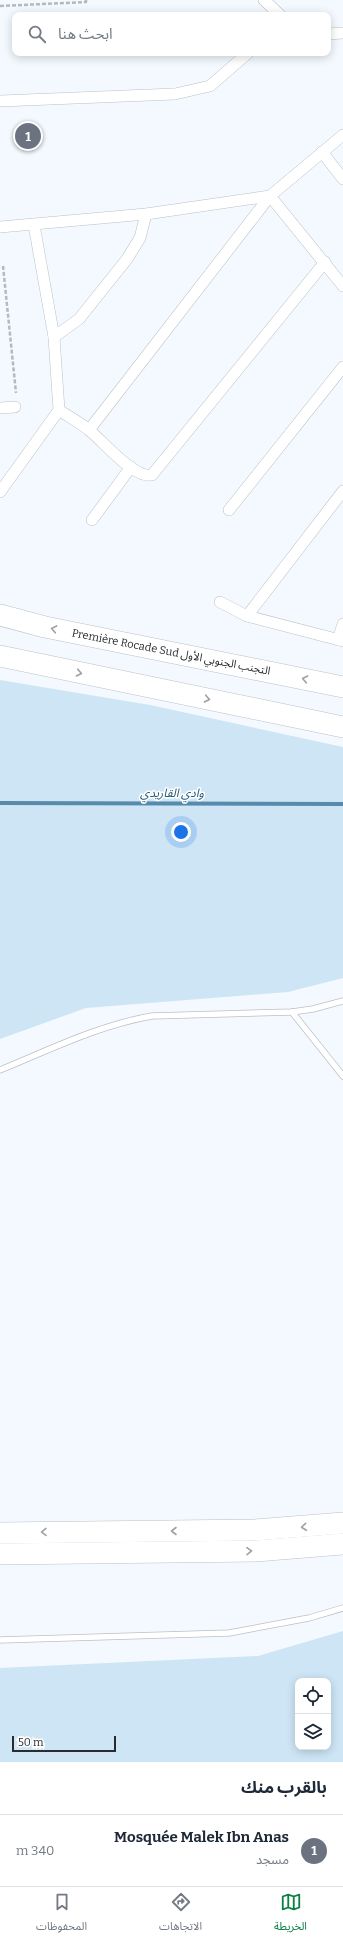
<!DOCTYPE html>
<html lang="ar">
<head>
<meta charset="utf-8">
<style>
  body { margin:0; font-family:Bitter,"Noto Sans Arabic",serif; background:#f6f6f7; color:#1f2937; direction:rtl }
  .controls { position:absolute; right:12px; bottom:12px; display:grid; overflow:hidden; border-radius:8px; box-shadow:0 2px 10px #0003 }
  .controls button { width:36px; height:36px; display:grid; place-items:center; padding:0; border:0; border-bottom:1px solid #e0e1e3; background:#fff; color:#1f2937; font:20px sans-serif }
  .scale { position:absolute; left:12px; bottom:10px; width:104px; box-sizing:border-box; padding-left:4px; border:2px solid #292b2d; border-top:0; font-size:11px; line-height:14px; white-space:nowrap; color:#292b2d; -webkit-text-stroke:3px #fff; paint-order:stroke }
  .you { position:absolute; left:181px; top:832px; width:14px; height:14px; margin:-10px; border:3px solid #fff; border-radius:50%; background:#1a73e8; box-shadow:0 0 0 6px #1a73e833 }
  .badge { display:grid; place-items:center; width:26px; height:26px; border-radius:50%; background:#0b8043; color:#fff; font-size:13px; font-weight:700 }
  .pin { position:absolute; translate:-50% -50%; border:2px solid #fff; box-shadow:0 1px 4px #0006 }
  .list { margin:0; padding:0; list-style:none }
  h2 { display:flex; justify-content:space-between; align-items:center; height:52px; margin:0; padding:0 16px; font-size:17px }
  h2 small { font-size:13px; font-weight:400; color:#747a83 }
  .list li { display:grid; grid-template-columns:26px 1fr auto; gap:12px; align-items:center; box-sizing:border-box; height:72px; padding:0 16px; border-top:1px solid #e0e1e3 }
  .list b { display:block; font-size:15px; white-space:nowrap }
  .list p { margin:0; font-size:13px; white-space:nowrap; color:#747a83 }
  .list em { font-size:13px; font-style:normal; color:#747a83 }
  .icon { flex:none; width:22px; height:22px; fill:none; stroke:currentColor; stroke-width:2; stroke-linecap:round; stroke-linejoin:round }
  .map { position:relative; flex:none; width:343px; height:1762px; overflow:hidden; direction:ltr }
  .search { position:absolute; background:#fff; box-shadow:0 2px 10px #0003; left:12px; right:12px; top:12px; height:44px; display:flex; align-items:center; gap:10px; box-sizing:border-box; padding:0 14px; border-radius:8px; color:#747a83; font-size:15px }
  .sheet { height:124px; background:#fff }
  nav { display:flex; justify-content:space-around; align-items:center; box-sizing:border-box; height:56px; border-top:1px solid #e0e1e3; background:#fff; font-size:11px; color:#747a83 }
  nav a { display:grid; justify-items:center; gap:2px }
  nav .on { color:#0b8043 }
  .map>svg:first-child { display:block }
  .green { fill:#cde5f5; fill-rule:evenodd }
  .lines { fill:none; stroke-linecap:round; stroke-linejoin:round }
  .stream { stroke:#578bac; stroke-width:4 }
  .lane-casing { stroke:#bbc1c5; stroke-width:7 }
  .street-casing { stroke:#bbc1c5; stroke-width:12 }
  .highway-casing { stroke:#bbc1c5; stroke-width:22 }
  .path { stroke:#b4b9bd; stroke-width:2.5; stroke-dasharray:4 2; stroke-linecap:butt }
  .lane { stroke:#fff; stroke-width:5.5 }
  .street { stroke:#fff; stroke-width:11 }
  .highway { stroke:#fff; stroke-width:21 }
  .oneway { stroke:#9fa0a0 }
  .labels { text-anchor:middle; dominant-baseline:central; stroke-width:3; stroke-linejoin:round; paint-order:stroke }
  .street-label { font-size:11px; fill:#292b2d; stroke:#fff }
  .water-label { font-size:12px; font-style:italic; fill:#265c7d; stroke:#fff }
</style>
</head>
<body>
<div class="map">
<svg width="343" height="1762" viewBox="0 0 343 1762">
  <rect width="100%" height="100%" fill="#f3f9fe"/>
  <!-- green -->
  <g class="green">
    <polygon points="0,680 150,705 343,747 343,978 288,992 86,1008 0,1039"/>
    <path d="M343,1631V1762H0V1668L258,1656ZM298,1681H328V1747H298Z"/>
  </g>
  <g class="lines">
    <!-- stream -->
    <polyline class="stream" points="0,803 343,804"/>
    <defs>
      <g id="lane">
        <polyline points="292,1012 343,1076"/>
        <path d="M0,1070C49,1050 99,1025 152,1016L292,1012L313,1009L343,1001"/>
        <polyline points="0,1640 229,1633 309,1618 343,1608"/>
      </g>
      <g id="street">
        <polyline points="264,0 280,15"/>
        <polyline points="328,34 343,33"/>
        <polyline points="0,101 175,94 210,86 248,53"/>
        <polyline points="322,152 343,179"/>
        <polyline points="0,227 146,214 270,196 343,135"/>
        <polyline points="54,337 79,319 127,259 140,238 146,214"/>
        <polyline points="0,408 15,407"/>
        <path d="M59,410C69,417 81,423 90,431C104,442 134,479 152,475L325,262"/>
        <polyline points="89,430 270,196 343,286"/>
        <polyline points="0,492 59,410 54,337 34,225"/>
        <polyline points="229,510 343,367"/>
        <polyline points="92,520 131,467"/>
        <polyline points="220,602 247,616 343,641"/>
        <polyline points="247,616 343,491"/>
        <polyline points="338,640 343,624"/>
      </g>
      <g id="highway">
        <polyline points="0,615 45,627 343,687"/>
        <polyline points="0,656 343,727"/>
        <polyline points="0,1533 255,1530 343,1523"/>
        <polyline points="0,1554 256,1551 343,1544"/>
      </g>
    </defs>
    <!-- lane casing -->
    <use href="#lane" class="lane-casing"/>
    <!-- street casing -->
    <use href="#street" class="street-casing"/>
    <!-- highway casing -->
    <use href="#highway" class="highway-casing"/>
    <!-- path -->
    <g class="path">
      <polyline points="0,6 86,2 86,0"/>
      <polyline points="3,266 16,393"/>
    </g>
    <!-- lane -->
    <use href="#lane" class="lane"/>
    <!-- street -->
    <use href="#street" class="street"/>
    <!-- highway -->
    <use href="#highway" class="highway"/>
  </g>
  <!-- one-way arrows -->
  <defs><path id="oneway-chevron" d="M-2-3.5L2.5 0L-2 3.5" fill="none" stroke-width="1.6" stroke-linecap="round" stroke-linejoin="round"/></defs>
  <g class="oneway">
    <use href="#oneway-chevron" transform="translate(54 629) rotate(-169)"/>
    <use href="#oneway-chevron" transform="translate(79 673) rotate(12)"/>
    <use href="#oneway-chevron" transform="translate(305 679) rotate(-169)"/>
    <use href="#oneway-chevron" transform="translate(207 699) rotate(12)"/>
    <use href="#oneway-chevron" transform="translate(304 1527) rotate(174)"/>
    <use href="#oneway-chevron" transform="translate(174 1531) rotate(180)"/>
    <use href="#oneway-chevron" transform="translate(44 1532) rotate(179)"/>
    <use href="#oneway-chevron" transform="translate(249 1551) rotate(-1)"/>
  </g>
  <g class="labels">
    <!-- street labels -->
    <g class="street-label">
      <text transform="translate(171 652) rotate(11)">Première Rocade Sud التجنب الجنوبي الأول</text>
    </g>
    <!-- water labels -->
    <g class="water-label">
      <text x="172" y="793">وادي القاريدي</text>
    </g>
  </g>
</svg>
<div class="controls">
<button><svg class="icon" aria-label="locate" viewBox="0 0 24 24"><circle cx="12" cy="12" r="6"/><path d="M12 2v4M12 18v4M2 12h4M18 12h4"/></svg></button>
<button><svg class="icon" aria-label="layers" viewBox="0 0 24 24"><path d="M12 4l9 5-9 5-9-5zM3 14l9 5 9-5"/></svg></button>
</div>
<div class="scale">50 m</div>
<div class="you"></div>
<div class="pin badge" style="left:28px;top:136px;background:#6b7280">1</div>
<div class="search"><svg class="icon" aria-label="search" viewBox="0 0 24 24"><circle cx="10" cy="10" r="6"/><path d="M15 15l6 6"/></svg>ابحث هنا</div>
</div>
<section class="sheet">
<h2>بالقرب منك<small></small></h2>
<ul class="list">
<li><span class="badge" style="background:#6b7280">1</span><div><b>Mosquée Malek Ibn Anas</b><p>مسجد</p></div><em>340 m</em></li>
</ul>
</section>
<nav>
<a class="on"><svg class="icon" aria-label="map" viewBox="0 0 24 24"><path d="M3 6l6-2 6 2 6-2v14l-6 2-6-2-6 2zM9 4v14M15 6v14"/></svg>الخريطة</a>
<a><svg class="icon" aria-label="directions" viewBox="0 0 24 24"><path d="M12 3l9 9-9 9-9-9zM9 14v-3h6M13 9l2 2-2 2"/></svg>الاتجاهات</a>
<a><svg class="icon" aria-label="saved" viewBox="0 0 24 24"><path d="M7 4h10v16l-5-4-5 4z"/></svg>المحفوظات</a>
</nav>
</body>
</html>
